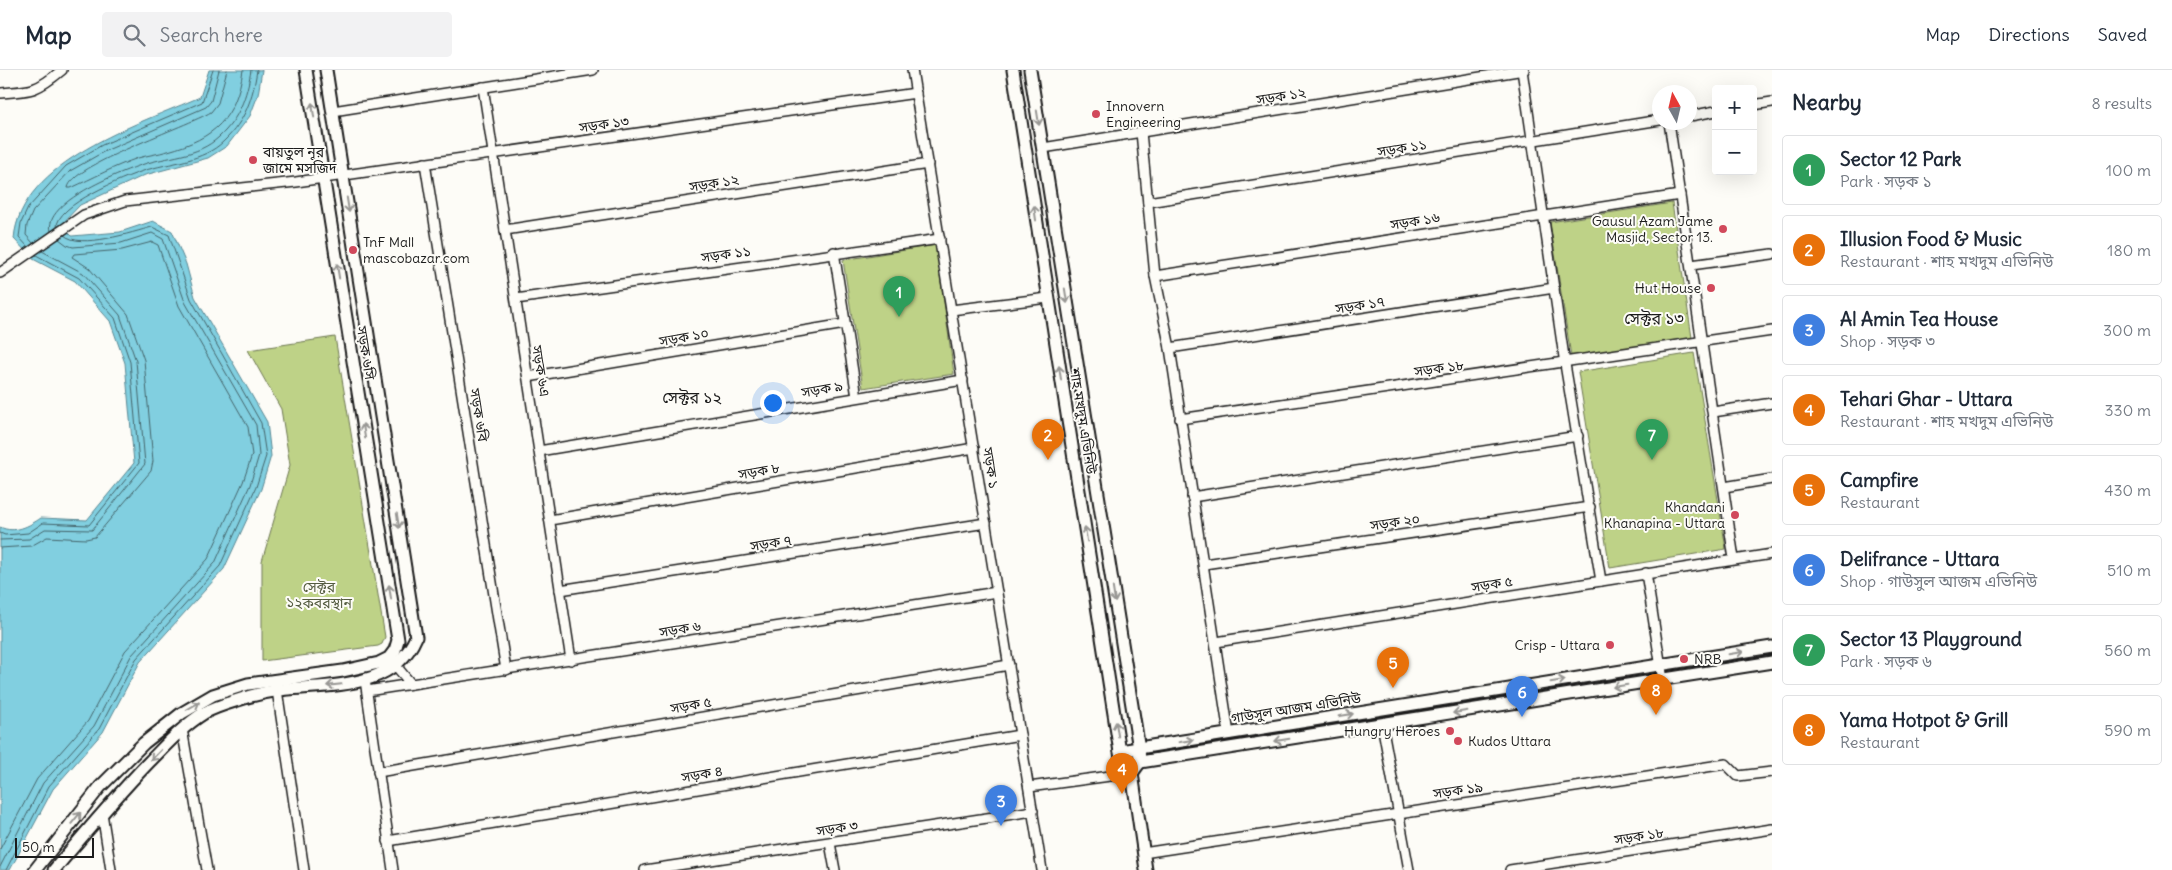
<!DOCTYPE html>
<html lang="en">
<head>
<meta charset="utf-8">
<style>
  body { margin:0; font-family:Delius,"Noto Sans Bengali",sans-serif; background:#f2f2f3; color:#1f2937 }
  .controls { position:absolute; right:15px; top:15px; display:grid; overflow:hidden; border-radius:5px; box-shadow:0 5px 20px #0002 }
  .controls button { width:45px; height:45px; display:grid; place-items:center; padding:0; border:0; border-bottom:1px solid #e0e1e3; background:#fff; color:#1f2937; font:25px sans-serif }
  .compass { position:absolute; left:1652px; top:15px; width:45px; height:45px; border-radius:50%; background:#fff; box-shadow:0 5px 20px #0002; rotate:352deg }
  .scale { position:absolute; left:15px; bottom:12px; width:79px; box-sizing:border-box; padding-left:5px; border:2px solid #1c1c1c; border-top:0; font-size:14px; line-height:18px; white-space:nowrap; color:#1c1c1c; -webkit-text-stroke:4px #fdfcf7; paint-order:stroke }
  .you { position:absolute; left:772px; top:332px; width:18px; height:18px; margin:-12px; border:4px solid #fff; border-radius:50%; background:#1a73e8; box-shadow:0 0 0 8px #1a73e833 }
  .badge { display:grid; place-items:center; width:32px; height:32px; border-radius:50%; background:#d1495b; color:#fff; font-size:16px; font-weight:700 }
  .pin { position:absolute; translate:-50% -41px; filter:drop-shadow(0 1px 2px #0008) }
  .pin::after { content:''; position:absolute; top:26px; width:18px; height:15px; background:inherit; clip-path:polygon(0 0,100% 0,50% 100%) }
  .list { margin:0; padding:0; list-style:none }
  h2 { display:flex; justify-content:space-between; align-items:center; height:65px; margin:0; padding:0 20px; font-size:21px }
  h2 small { font-size:16px; font-weight:400; color:#747a83 }
  .list li { display:grid; grid-template-columns:32px 1fr auto; gap:15px; align-items:center; box-sizing:border-box; height:70px; margin:0 10px 10px; padding:0 10px; border:1px solid #e0e1e3; border-radius:5px }
  .list b { display:block; font-size:19px; white-space:nowrap }
  .list p { margin:0; font-size:16px; white-space:nowrap; color:#747a83 }
  .list em { font-size:16px; font-style:normal; color:#747a83 }
  .icon { flex:none; width:28px; height:28px; fill:none; stroke:currentColor; stroke-width:2; stroke-linecap:round; stroke-linejoin:round }
  .map { position:relative; flex:none; width:1772px; height:800px; overflow:hidden }
  header { display:flex; align-items:center; gap:30px; box-sizing:border-box; height:70px; padding:0 25px; background:#fff; border-bottom:1px solid #e0e1e3 }
  header strong { font-size:24px }
  nav { display:flex; gap:28px; margin-inline-start:auto; font-size:18px }
  .search { width:350px; height:45px; background:#f2f2f3; display:flex; align-items:center; gap:12px; box-sizing:border-box; padding:0 18px; border-radius:5px; color:#747a83; font-size:19px }
  main { display:flex }
  aside { flex:1; background:#fff }
  .map>svg:first-child { display:block }
  .green { fill:#bed287; stroke:#6d7752 }
  .water { fill:#81cfe0; stroke:#598792 }
  .lines { fill:none; stroke-linecap:round; stroke-linejoin:round }
  .shore { stroke:#44646a; stroke-width:1 }
  .minor-casing { stroke:#1c1c1c; stroke-width:12 }
  .tertiary-casing { stroke:#1c1c1c; stroke-width:15 }
  .minor { stroke:#fdfcf7; stroke-width:9 }
  .tertiary { stroke:#fdfcf7; stroke-width:11 }
  .oneway { stroke:#989794 }
  .poi-dot { fill:#d1495b; stroke:#fdfcf7; stroke-width:2 }
  .labels { text-anchor:middle; dominant-baseline:central; stroke-width:4; stroke-linejoin:round; paint-order:stroke }
  .street-label { font-size:14px; fill:#1c1c1c; stroke:#fdfcf7 }
  .poi-label { font-size:14px; fill:#1c1c1c; stroke:#fdfcf7; text-anchor:start }
  .park-label { font-size:14px; fill:#555c41; stroke:#fdfcf7 }
  .quarter-label { font-size:16px; fill:#1c1c1c; stroke:#fdfcf7 }
</style>
</head>
<body>
<header>
<strong>Map</strong>
<div class="search"><svg class="icon" aria-label="search" viewBox="0 0 24 24"><circle cx="10" cy="10" r="6"/><path d="M15 15l6 6"/></svg>Search here</div>
<nav><a>Map</a><a>Directions</a><a>Saved</a></nav>
</header>
<main>
<div class="map">
<svg width="1772" height="800" viewBox="0 0 1772 800">
  <rect width="100%" height="100%" fill="#fdfcf7"/>
  <filter id="ink" filterUnits="userSpaceOnUse"><feTurbulence type="fractalNoise" baseFrequency=".02" numOctaves="2"/><feDisplacementMap in="SourceGraphic" scale="10" xChannelSelector="R" yChannelSelector="G"/><feConvolveMatrix kernelMatrix="1 2 1 2 8 2 1 2 1" color-interpolation-filters="sRGB"/></filter>
  <g filter="url(#ink)">
    <!-- green -->
    <g class="green">
      <polygon points="1672,133 1692,268 1571,286 1550,152"/>
      <polygon points="936,175 954,304 863,318 843,190"/>
      <polygon points="335,267 385,567 382,574 378,576 262,591 262,491 290,395 281,339 248,280"/>
      <polygon points="1694,283 1726,479 1610,498 1578,302"/>
    </g>
    <!-- water -->
    <path class="water" d="M209,0H262L258,25L250,46L227,76L208,88L145,105L80,135L61,155L72,166L120,162L153,151L172,161L186,194L195,227L267,352L271,386L261,419L224,499L140,592L103,662L53,719L10,800H0V457C15,464 29,456 41,448L87,450L134,393L125,293L110,251L75,211L33,189L14,169C20,91 139,54 200,27Z"/>
    <g class="lines">
      <!-- shore -->
      <g class="shore">
        <path d="M227,0L218,33L211,42C188,56 71,95 68,118H71C93,108 115,96 138,88C148,85 158,84 168,81C215,68 236,48 243,0"/>
        <path d="M57,157C55,135 125,107 143,101C170,92 203,92 224,71C245,51 253,28 257,0"/>
        <path d="M51,161C42,133 120,102 141,95C167,86 198,87 219,67C239,49 247,26 251,0"/>
        <polyline points="33,173 26,165 27,155 33,141 70,101 105,81 206,37 211,31 219,0"/>
        <polyline points="28,177 19,167 21,153 28,138 66,96 102,75 202,32 213,0"/>
        <polyline points="0,463 5,465 28,463 43,453 89,455 139,393 130,292 115,248 79,208 36,185"/>
        <polyline points="0,470 29,469 45,459 92,460 145,394 136,291 120,245 83,203 42,181"/>
        <polyline points="0,478 31,476 47,467 86,469 95,467 151,401 153,391 144,290 128,244 89,198 72,187 74,184 122,180 152,172 158,175 179,236 248,357 252,385 243,412 208,489 125,581 88,651 37,709 0,779"/>
        <polyline points="0,797 43,713 94,656 131,586 215,493 250,415 259,385 256,355 185,232 163,169 152,163 121,173 73,177 67,175 59,169"/>
        <path d="M6,800L49,716L99,659L136,589L220,496L256,417L266,386L261,353L191,229L169,165L152,157C133,162 80,180 64,165"/>
      </g>
      <defs>
        <g id="minor">
          <polyline points="912,0 1042,800"/>
          <polyline points="1522,0 1565,294 1601,511"/>
          <polyline points="483,17 571,590"/>
          <path d="M0,23C32,21 37,21 62,0"/>
          <polyline points="1753,35 1772,32"/>
          <polyline points="333,41 593,0"/>
          <polyline points="1690,46 1716,41"/>
          <polyline points="1669,52 1734,489"/>
          <polyline points="1141,62 1155,206 1170,278 1229,664"/>
          <polyline points="1043,78 1524,0"/>
          <polyline points="425,93 506,600"/>
          <polyline points="1148,132 1660,50"/>
          <polyline points="505,160 928,94"/>
          <polyline points="834,182 857,327"/>
          <polyline points="1691,195 1772,184"/>
          <polyline points="0,203 84,145 125,131 296,112 916,23"/>
          <polyline points="1155,206 1680,125"/>
          <polyline points="516,229 940,169"/>
          <polyline points="951,240 1048,228"/>
          <polyline points="1170,278 1554,218"/>
          <polyline points="528,307 845,254"/>
          <polyline points="1713,342 1772,333"/>
          <polyline points="1180,349 1772,261"/>
          <polyline points="539,381 963,310"/>
          <polyline points="1724,417 1772,409"/>
          <polyline points="1192,427 1578,366"/>
          <polyline points="550,450 974,378"/>
          <polyline points="1204,494 1590,437"/>
          <polyline points="1646,503 1663,610"/>
          <polyline points="560,520 986,453"/>
          <polyline points="1216,572 1772,484"/>
          <polyline points="396,596 411,614"/>
          <polyline points="365,610 393,800"/>
          <polyline points="277,620 304,800"/>
          <polyline points="367,621 997,522"/>
          <polyline points="1382,654 1409,800"/>
          <polyline points="182,659 207,800"/>
          <polyline points="378,702 1009,595"/>
          <polyline points="1029,717 1132,703"/>
          <polyline points="102,743 111,800"/>
          <polyline points="388,771 1020,665"/>
          <polyline points="830,773 835,800"/>
          <polyline points="1143,783 1726,694 1738,706 1772,702"/>
          <polyline points="645,800 1033,741"/>
          <polyline points="1510,800 1772,759"/>
        </g>
        <g id="tertiary">
          <polyline points="1013,0 1122,695 1132,703 1146,800"/>
          <polyline points="1030,0 1139,679 1140,692 1132,703"/>
          <polyline points="1120,681 1772,577"/>
          <polyline points="1134,693 1772,592"/>
          <polyline points="35,800 100,717 144,673 182,643 213,625 248,614 343,601 379,593 389,588 395,580 398,570 306,0"/>
          <path d="M54,800C85,763 116,726 150,691C167,674 183,656 204,643C213,638 225,634 235,631C249,626 265,622 280,620C329,614 393,621 416,567L326,0"/>
        </g>
      </defs>
      <!-- minor casing -->
      <use href="#minor" class="minor-casing"/>
      <!-- tertiary casing -->
      <use href="#tertiary" class="tertiary-casing"/>
      <!-- minor -->
      <use href="#minor" class="minor"/>
      <!-- tertiary -->
      <use href="#tertiary" class="tertiary"/>
    </g>
    <!-- one-way arrows -->
    <defs><path id="oneway-shaft" d="M-6 0H5M1.5-3L5.5 0L1.5 3" fill="none" stroke-width="1.6" stroke-linecap="round" stroke-linejoin="round" transform="scale(1.25)"/></defs>
    <g class="oneway">
      <use href="#oneway-shaft" transform="translate(313 40) rotate(-99)"/>
      <use href="#oneway-shaft" transform="translate(1038 48) rotate(81)"/>
      <use href="#oneway-shaft" transform="translate(348 135) rotate(81)"/>
      <use href="#oneway-shaft" transform="translate(1035 143) rotate(-98)"/>
      <use href="#oneway-shaft" transform="translate(338 201) rotate(-99)"/>
      <use href="#oneway-shaft" transform="translate(1066 226) rotate(81)"/>
      <use href="#oneway-shaft" transform="translate(1060 303) rotate(-99)"/>
      <use href="#oneway-shaft" transform="translate(364 361) rotate(-99)"/>
      <use href="#oneway-shaft" transform="translate(398 451) rotate(81)"/>
      <use href="#oneway-shaft" transform="translate(1086 464) rotate(-99)"/>
      <use href="#oneway-shaft" transform="translate(390 522) rotate(-99)"/>
      <use href="#oneway-shaft" transform="translate(1114 525) rotate(81)"/>
      <use href="#oneway-shaft" transform="translate(1736 583) rotate(-9)"/>
      <use href="#oneway-shaft" transform="translate(1558 611) rotate(-9)"/>
      <use href="#oneway-shaft" transform="translate(334 615) rotate(174)"/>
      <use href="#oneway-shaft" transform="translate(1620 616) rotate(171)"/>
      <use href="#oneway-shaft" transform="translate(193 636) rotate(-30)"/>
      <use href="#oneway-shaft" transform="translate(1460 642) rotate(171)"/>
      <use href="#oneway-shaft" transform="translate(1346 645) rotate(-9)"/>
      <use href="#oneway-shaft" transform="translate(1117 659) rotate(-99)"/>
      <use href="#oneway-shaft" transform="translate(1282 670) rotate(171)"/>
      <use href="#oneway-shaft" transform="translate(1186 671) rotate(-9)"/>
      <use href="#oneway-shaft" transform="translate(156 685) rotate(134)"/>
      <use href="#oneway-shaft" transform="translate(76 748) rotate(-51)"/>
    </g>
  </g>
  <!-- markers -->
  <g class="poi-dot">
    <circle cx="1096" cy="44" r="5"/>
    <circle cx="253" cy="90" r="5"/>
    <circle cx="1723" cy="159" r="5"/>
    <circle cx="353" cy="180" r="5"/>
    <circle cx="1711" cy="218" r="5"/>
    <circle cx="1735" cy="445" r="5"/>
    <circle cx="1610" cy="575" r="5"/>
    <circle cx="1684" cy="589" r="5"/>
    <circle cx="1450" cy="661" r="5"/>
    <circle cx="1458" cy="671" r="5"/>
  </g>
  <g class="labels">
    <!-- street labels -->
    <g class="street-label">
      <text transform="translate(1281 26) rotate(-9)">সড়ক ১২</text>
      <text transform="translate(604 54) rotate(-8)">সড়ক ১৩</text>
      <text transform="translate(1402 78) rotate(-9)">সড়ক ১১</text>
      <text transform="translate(714 113) rotate(-9)">সড়ক ১২</text>
      <text transform="translate(1415 151) rotate(-9)">সড়ক ১৬</text>
      <text transform="translate(726 184) rotate(-8)">সড়ক ১১</text>
      <text transform="translate(1360 235) rotate(-9)">সড়ক ১৭</text>
      <text transform="translate(684 267) rotate(-10)">সড়ক ১০</text>
      <text transform="translate(366 283) rotate(81)">সড়ক ৬সি</text>
      <text transform="translate(1439 298) rotate(-8)">সড়ক ১৮</text>
      <text transform="translate(541 301) rotate(81)">সড়ক ৬এ</text>
      <text transform="translate(822 319) rotate(-10)">সড়ক ৯</text>
      <text transform="translate(479 345) rotate(81)">সড়ক ৬বি</text>
      <text transform="translate(1083 351) rotate(81)">শাহ মখদুম এভিনিউ</text>
      <text transform="translate(991 398) rotate(81)">সড়ক ১</text>
      <text transform="translate(759 401) rotate(-10)">সড়ক ৮</text>
      <text transform="translate(1395 452) rotate(-8)">সড়ক ২০</text>
      <text transform="translate(771 473) rotate(-9)">সড়ক ৭</text>
      <text transform="translate(1492 514) rotate(-9)">সড়ক ৫</text>
      <text transform="translate(680 559) rotate(-9)">সড়ক ৬</text>
      <text transform="translate(691 635) rotate(-10)">সড়ক ৫</text>
      <text transform="translate(1296 638) rotate(-9)">গাউসুল আজম এভিনিউ</text>
      <text transform="translate(702 704) rotate(-10)">সড়ক ৪</text>
      <text transform="translate(1458 720) rotate(-8)">সড়ক ১৯</text>
      <text transform="translate(837 758) rotate(-9)">সড়ক ৩</text>
      <text transform="translate(1639 766) rotate(-9)">সড়ক ১৮</text>
    </g>
    <!-- poi labels -->
    <g class="poi-label">
      <text x="1106" y="36">Innovern<tspan x="1106" dy="16">Engineering</tspan></text>
      <text x="263" y="82">বায়তুল নূর<tspan x="263" dy="16">জামে মসজিদ</tspan></text>
      <text x="1713" y="151" text-anchor="end">Gausul Azam Jame<tspan x="1713" dy="16">Masjid, Sector 13.</tspan></text>
      <text x="363" y="172">TnF Mall<tspan x="363" dy="16">mascobazar.com</tspan></text>
      <text x="1701" y="218" text-anchor="end">Hut House</text>
      <text x="1725" y="437" text-anchor="end">Khandani<tspan x="1725" dy="16">Khanapina - Uttara</tspan></text>
      <text x="1600" y="575" text-anchor="end">Crisp - Uttara</text>
      <text x="1694" y="589">NRB</text>
      <text x="1440" y="661" text-anchor="end">Hungry Heroes</text>
      <text x="1468" y="671">Kudos Uttara</text>
    </g>
    <!-- park labels -->
    <g class="park-label">
      <text x="319" y="517">সেক্টর<tspan x="319" dy="16">১২কবরস্থান</tspan></text>
    </g>
    <!-- quarter labels -->
    <g class="quarter-label">
      <text x="1654" y="248">সেক্টর ১৩</text>
      <text x="692" y="327">সেক্টর ১২</text>
    </g>
  </g>
</svg>
<div class="controls">
<button>+</button>
<button>−</button>
</div>
<svg class="compass" viewBox="-18 -18 36 36"><path d="M0-13l5 13h-10z" fill="#e53935"/><path d="M0 13l5-13h-10z" fill="#747a83"/></svg>
<div class="scale">50 m</div>
<div class="you"></div>
<div class="pin badge" style="left:899px;top:247px;background:#2e9e5b">1</div>
<div class="pin badge" style="left:1048px;top:390px;background:#e8710a">2</div>
<div class="pin badge" style="left:1001px;top:756px;background:#3f7fe0">3</div>
<div class="pin badge" style="left:1122px;top:724px;background:#e8710a">4</div>
<div class="pin badge" style="left:1393px;top:618px;background:#e8710a">5</div>
<div class="pin badge" style="left:1522px;top:647px;background:#3f7fe0">6</div>
<div class="pin badge" style="left:1652px;top:390px;background:#2e9e5b">7</div>
<div class="pin badge" style="left:1656px;top:645px;background:#e8710a">8</div>
</div>
<aside>
<h2>Nearby<small>8 results</small></h2>
<ul class="list">
<li><span class="badge" style="background:#2e9e5b">1</span><div><b>Sector 12 Park</b><p>Park · সড়ক ১</p></div><em>100 m</em></li>
<li><span class="badge" style="background:#e8710a">2</span><div><b>Illusion Food &amp; Music</b><p>Restaurant · শাহ মখদুম এভিনিউ</p></div><em>180 m</em></li>
<li><span class="badge" style="background:#3f7fe0">3</span><div><b>Al Amin Tea House</b><p>Shop · সড়ক ৩</p></div><em>300 m</em></li>
<li><span class="badge" style="background:#e8710a">4</span><div><b>Tehari Ghar - Uttara</b><p>Restaurant · শাহ মখদুম এভিনিউ</p></div><em>330 m</em></li>
<li><span class="badge" style="background:#e8710a">5</span><div><b>Campfire</b><p>Restaurant</p></div><em>430 m</em></li>
<li><span class="badge" style="background:#3f7fe0">6</span><div><b>Delifrance - Uttara</b><p>Shop · গাউসুল আজম এভিনিউ</p></div><em>510 m</em></li>
<li><span class="badge" style="background:#2e9e5b">7</span><div><b>Sector 13 Playground</b><p>Park · সড়ক ৬</p></div><em>560 m</em></li>
<li><span class="badge" style="background:#e8710a">8</span><div><b>Yama Hotpot &amp; Grill</b><p>Restaurant</p></div><em>590 m</em></li>
</ul>
</aside>
</main>
</body>
</html>
